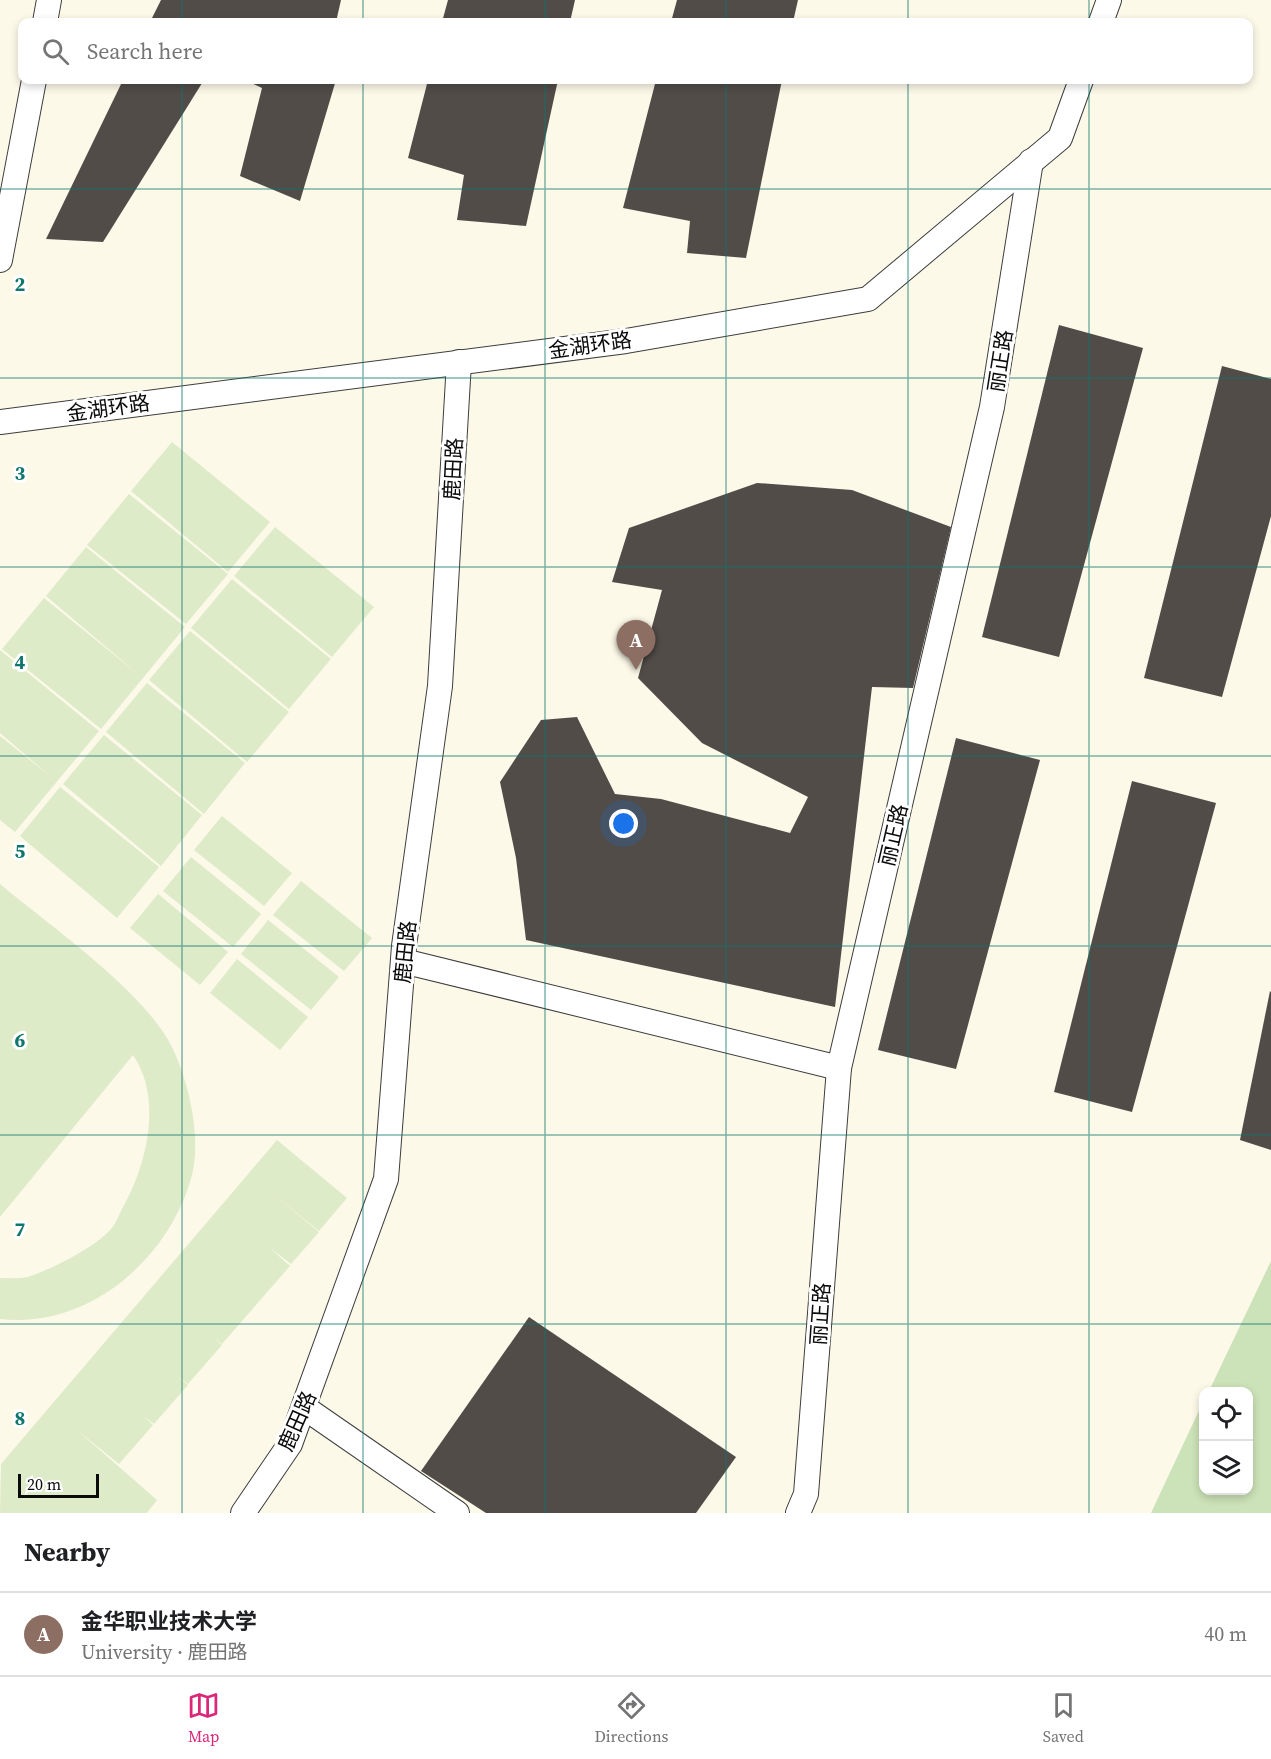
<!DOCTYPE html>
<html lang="en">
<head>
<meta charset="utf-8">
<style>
  body { margin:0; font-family:"Source Serif 4","Noto Sans SC",serif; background:#f6f6f6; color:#202124 }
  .controls { position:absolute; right:18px; bottom:18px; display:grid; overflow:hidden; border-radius:12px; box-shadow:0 3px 9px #0003 }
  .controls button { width:54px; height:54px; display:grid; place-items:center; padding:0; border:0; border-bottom:2px solid #e0e0e0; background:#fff; color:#202124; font:30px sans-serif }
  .scale { position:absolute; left:18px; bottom:15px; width:81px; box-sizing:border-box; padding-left:6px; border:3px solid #0a0a0a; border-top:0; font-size:16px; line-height:21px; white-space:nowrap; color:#0a0a0a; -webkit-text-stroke:4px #fff; paint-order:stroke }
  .you { position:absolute; left:624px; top:824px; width:21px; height:21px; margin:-15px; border:4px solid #fff; border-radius:50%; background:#1a73e8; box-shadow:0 0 0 9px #1a73e833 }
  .badge { display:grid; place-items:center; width:39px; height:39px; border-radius:50%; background:#db2777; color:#fff; font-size:20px; font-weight:700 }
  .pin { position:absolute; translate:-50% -50px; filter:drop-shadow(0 2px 3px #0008) }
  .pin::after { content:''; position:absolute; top:32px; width:21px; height:18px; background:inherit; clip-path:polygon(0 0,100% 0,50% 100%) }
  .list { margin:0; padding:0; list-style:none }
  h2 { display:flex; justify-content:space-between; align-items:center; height:78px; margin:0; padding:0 24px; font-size:26px }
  h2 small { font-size:20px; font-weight:400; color:#757577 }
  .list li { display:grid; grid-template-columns:39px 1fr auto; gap:18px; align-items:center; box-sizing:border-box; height:84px; padding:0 24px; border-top:2px solid #e0e0e0 }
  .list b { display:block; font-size:22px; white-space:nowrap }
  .list p { margin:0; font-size:20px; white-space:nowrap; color:#757577 }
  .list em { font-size:20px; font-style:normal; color:#757577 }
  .icon { flex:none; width:33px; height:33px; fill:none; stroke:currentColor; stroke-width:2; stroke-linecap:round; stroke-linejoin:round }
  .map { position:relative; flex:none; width:1271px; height:1513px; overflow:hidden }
  .search { position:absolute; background:#fff; box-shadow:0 3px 9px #0003; left:18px; right:18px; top:18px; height:66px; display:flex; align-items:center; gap:15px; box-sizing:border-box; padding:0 21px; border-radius:12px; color:#757577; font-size:22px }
  .sheet { height:162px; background:#fff }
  nav { display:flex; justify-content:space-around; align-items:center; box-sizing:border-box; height:84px; border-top:2px solid #e0e0e0; background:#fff; font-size:16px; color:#757577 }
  nav a { display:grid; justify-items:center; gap:3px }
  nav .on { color:#db2777 }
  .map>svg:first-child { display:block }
  .green { fill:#cce2b8 }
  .pitch { fill:#ddebc8 }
  .building { fill:#514c48 }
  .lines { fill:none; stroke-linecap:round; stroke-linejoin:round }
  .street-casing { stroke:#3d3d3d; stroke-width:26 }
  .street { stroke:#fff; stroke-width:24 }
  .grid { fill:none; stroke:#0f766e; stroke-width:1.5; stroke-opacity:0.55 }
  .labels { text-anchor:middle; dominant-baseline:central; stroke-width:6; stroke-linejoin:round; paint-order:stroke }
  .street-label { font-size:21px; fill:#0a0a0a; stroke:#fff }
  .grid-label { font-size:20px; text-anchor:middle; font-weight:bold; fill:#0f766e; stroke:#fff; stroke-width:6; stroke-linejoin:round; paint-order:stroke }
</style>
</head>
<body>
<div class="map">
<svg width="1271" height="1513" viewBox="0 0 1271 1513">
  <rect width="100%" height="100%" fill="#fdf9e9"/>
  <!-- green -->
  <polygon class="green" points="1271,1261 1271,1513 1151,1513 1203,1402 1204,1490 1248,1490 1248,1392 1209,1391"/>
  <!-- pitch -->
  <g class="pitch">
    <polygon points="172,442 270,522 228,572 131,491"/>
    <polygon points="129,494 228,574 186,624 87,545"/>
    <polygon points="275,527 374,607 332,657 234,576"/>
    <polygon points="86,547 185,627 101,729 2,649 44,598 138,674 46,596"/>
    <polygon points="232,579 331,659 289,709 191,628"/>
    <polygon points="190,631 289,712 247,762 149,680"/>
    <polygon points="0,650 99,731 15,832 0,820 0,736 50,776 0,733"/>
    <polygon points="147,683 245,763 204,814 106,732"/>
    <polygon points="104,735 202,815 161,866 63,784"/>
    <polygon points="60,787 159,867 117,918 20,836"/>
    <polygon points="222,816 292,873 264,906 194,850"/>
    <polygon points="191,857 261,914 233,947 163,891"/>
    <polygon points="301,881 372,938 344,971 273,915"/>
    <path d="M0,884C51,927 145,991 173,1049C190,1086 203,1143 190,1182C165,1263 86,1329 0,1319V1278C9,1278 19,1279 28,1277C52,1269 94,1248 111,1229C116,1223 119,1215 122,1209C147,1165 163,1099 133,1055L0,1217Z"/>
    <polygon points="158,894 228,952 200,985 130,928"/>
    <polygon points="268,920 339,977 311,1010 241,954"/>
    <polygon points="237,959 308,1017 280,1050 210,993"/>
    <polygon points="277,1140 347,1198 319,1231 271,1192 319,1232 291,1264 270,1248 290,1266 222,1344 212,1336 222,1345 188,1384 177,1376 188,1385 154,1424 143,1416 153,1425 119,1464 77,1430 157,1500 147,1513 0,1513 1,1464"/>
  </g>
  <!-- building -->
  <g class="building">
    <polygon points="161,0 341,0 336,22 150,22"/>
    <polygon points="448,0 575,0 570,22 442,22"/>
    <polygon points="677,0 798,0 793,22 671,22"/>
    <polygon points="123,80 204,80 103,242 46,239"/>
    <polygon points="245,80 336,80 300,201 240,176 262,88"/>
    <polygon points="428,80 558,80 526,226 457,220 464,175 408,158"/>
    <polygon points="656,80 782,80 746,258 687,253 690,221 623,208"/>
    <polygon points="1059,325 1143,348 1059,657 982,637"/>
    <polygon points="1222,366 1271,379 1271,516 1222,697 1144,678"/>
    <polygon points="757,483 852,490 951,527 913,688 872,687 835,1007 526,940 516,858 500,782 541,720 577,717 615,794 661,799 790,833 808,797 702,743 638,678 662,590 612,582 629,528"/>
    <polygon points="956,738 1040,760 956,1069 878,1050"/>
    <polygon points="1132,781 1216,803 1132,1112 1054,1092"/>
    <polygon points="1270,991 1271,992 1271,1150 1240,1140"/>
    <polygon points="529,1317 736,1457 696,1513 486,1513 421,1471"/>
  </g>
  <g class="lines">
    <defs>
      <g id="street">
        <polyline points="45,22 49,0"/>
        <polyline points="1101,22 1109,0"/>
        <polyline points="0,260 34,80"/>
        <polyline points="0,422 626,341 868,299 1060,138 1081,80"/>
        <polyline points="403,961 839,1068"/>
        <polyline points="305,1408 457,1513"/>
        <polyline points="243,1513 290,1444 386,1179 404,946 440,686 459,362"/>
        <polyline points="798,1513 806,1494 839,1068 992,407 1031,161"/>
      </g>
    </defs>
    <!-- street casing -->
    <use href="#street" class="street-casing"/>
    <!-- street -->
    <use href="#street" class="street"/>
  </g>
  <!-- grid -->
  <path class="grid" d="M182,0V22M363,0V22M545,0V22M726,0V22M908,0V22M1089,0V22M182,80V1513M363,80V1513M545,80V1513M726,80V1513M908,80V1513M1089,80V1513M0,189H1271M0,378H1271M0,567H1271M0,756H1271M0,946H1271M0,1135H1271M0,1324H1271"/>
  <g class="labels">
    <!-- street labels -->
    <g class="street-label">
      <text transform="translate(590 345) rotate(-8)">金湖环路</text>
      <text transform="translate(1000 361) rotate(-81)">丽正路</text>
      <text transform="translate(108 408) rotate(-8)">金湖环路</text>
      <text transform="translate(453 469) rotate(-87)">鹿田路</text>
      <text transform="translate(893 835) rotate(-77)">丽正路</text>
      <text transform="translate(405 952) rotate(-84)">鹿田路</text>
      <text transform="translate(820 1314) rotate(-86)">丽正路</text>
      <text transform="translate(297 1421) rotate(-66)">鹿田路</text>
    </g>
  </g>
  <g class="grid-label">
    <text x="20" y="291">2</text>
    <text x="20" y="480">3</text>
    <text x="20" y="669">4</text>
    <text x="20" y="858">5</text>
    <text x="20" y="1047">6</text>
    <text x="20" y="1236">7</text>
    <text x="20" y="1425">8</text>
  </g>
</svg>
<div class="controls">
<button><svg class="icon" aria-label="locate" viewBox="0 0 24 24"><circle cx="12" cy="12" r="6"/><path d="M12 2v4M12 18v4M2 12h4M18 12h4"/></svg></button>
<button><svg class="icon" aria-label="layers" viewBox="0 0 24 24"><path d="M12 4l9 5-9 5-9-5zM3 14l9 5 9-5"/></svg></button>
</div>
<div class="scale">20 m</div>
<div class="you"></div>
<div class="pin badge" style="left:636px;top:670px;background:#8d6e63">A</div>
<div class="search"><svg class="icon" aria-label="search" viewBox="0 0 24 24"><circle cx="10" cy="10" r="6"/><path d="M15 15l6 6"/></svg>Search here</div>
</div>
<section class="sheet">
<h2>Nearby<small></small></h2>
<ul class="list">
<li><span class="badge" style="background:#8d6e63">A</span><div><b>金华职业技术大学</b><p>University · 鹿田路</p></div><em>40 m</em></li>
</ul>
</section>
<nav>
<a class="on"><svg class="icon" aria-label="map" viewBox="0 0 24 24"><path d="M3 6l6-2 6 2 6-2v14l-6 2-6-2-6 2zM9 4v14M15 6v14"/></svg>Map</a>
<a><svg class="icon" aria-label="directions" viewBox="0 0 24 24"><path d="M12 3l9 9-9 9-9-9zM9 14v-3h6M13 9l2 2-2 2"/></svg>Directions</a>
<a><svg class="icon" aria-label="saved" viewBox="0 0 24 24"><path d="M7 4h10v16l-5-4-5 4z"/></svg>Saved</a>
</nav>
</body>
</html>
